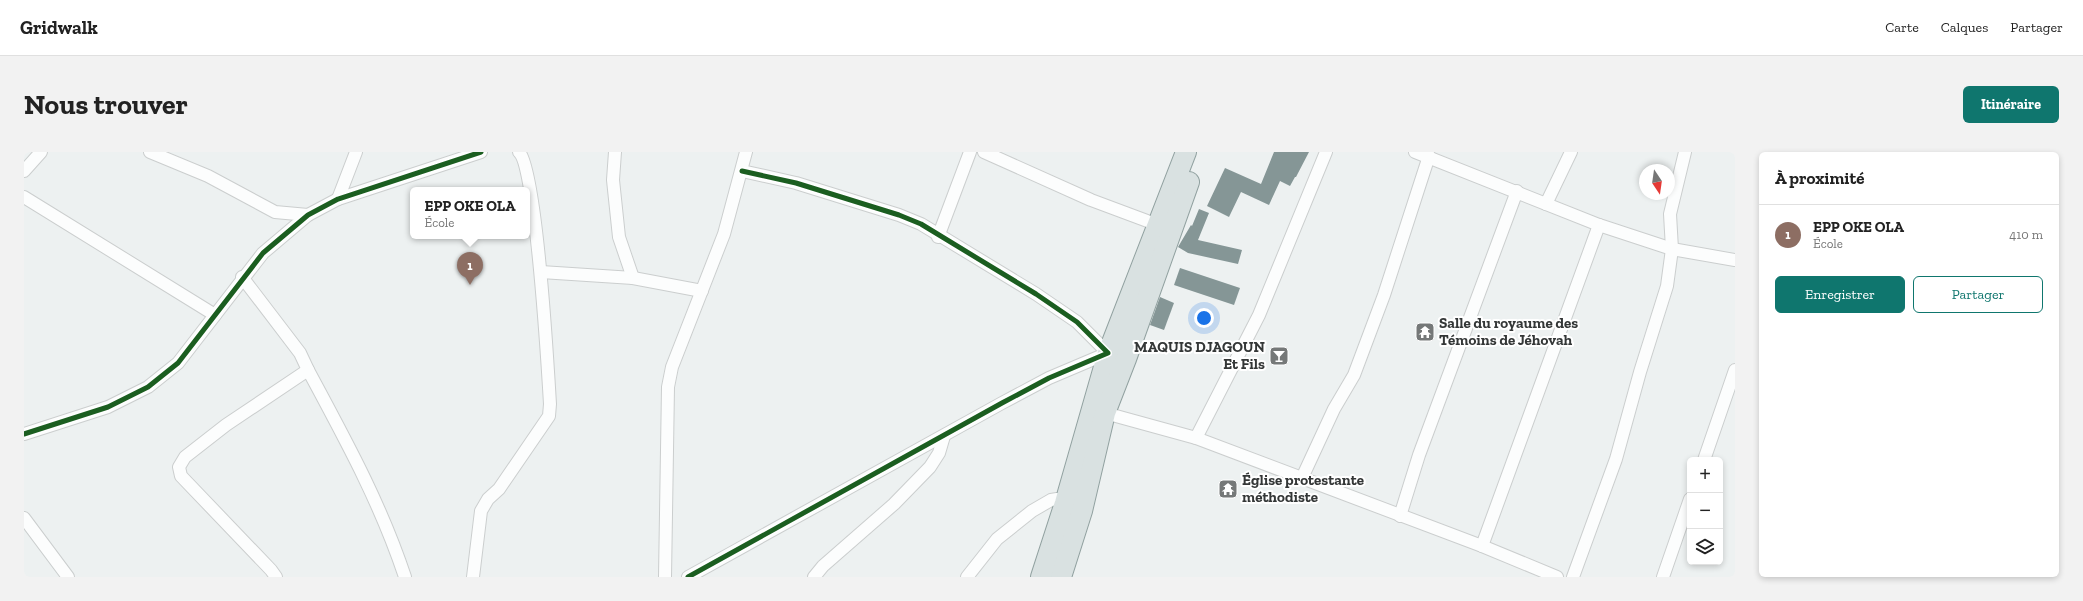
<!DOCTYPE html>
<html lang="fr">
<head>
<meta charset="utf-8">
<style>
  body { margin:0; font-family:"Zilla Slab",serif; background:#f2f2f2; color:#222 }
  .controls { position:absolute; right:12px; bottom:12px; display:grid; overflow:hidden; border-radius:6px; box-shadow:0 2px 6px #0003 }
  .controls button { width:36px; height:36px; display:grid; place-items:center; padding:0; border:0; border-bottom:1px solid #e0e0e0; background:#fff; color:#222; font:20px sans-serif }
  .compass { position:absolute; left:1615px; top:12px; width:36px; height:36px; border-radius:50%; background:#fff; box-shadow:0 2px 6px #0003; rotate:167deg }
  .you { position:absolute; left:1180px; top:166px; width:14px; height:14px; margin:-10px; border:3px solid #fff; border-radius:50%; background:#1a73e8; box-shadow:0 0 0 6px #1a73e833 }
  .badge { display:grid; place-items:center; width:26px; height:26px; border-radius:50%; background:#0f766e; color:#fff; font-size:13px; font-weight:700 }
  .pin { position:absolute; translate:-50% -33px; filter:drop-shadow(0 1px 2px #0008) }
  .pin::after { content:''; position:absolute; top:21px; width:14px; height:12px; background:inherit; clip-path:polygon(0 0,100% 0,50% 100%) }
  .popup { position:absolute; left:386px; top:35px; width:120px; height:52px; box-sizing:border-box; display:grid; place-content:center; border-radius:6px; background:#fff; filter:drop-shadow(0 1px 3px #0005); font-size:13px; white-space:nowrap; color:#767676 }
  .popup b { font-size:15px; color:#222 }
  .popup::after { content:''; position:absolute; left:50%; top:100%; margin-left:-8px; border:8px solid transparent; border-top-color:#fff }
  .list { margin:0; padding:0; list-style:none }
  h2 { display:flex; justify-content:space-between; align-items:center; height:52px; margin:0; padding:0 16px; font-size:17px }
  h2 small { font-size:13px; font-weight:400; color:#767676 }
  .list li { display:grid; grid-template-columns:26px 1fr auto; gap:12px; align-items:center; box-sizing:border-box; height:60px; padding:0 16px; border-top:1px solid #e0e0e0 }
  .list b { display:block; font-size:15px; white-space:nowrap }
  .list p { margin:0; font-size:13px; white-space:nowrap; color:#767676 }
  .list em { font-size:13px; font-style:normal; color:#767676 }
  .actions { display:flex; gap:8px; padding:12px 16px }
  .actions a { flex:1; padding:9px 0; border:1px solid #0f766e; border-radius:6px; text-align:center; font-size:14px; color:#0f766e }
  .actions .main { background:#0f766e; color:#fff }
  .icon { flex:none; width:22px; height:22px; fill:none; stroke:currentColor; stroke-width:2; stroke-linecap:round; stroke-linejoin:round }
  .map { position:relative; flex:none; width:1711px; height:425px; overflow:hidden; border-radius:6px }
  header { display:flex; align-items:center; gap:24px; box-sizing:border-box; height:56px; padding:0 20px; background:#fff; border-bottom:1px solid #e0e0e0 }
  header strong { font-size:19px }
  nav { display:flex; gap:22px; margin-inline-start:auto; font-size:14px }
  .intro { display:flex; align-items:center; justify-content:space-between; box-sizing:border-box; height:96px; padding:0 24px }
  h1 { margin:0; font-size:28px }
  .button { padding:10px 18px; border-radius:6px; background:#0f766e; color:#fff; font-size:14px; font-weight:700 }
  main { display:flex; gap:24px; padding:0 24px }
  aside { flex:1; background:#fff; border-radius:6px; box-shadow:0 2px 6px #0003 }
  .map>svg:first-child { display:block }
  .building { fill:#859696 }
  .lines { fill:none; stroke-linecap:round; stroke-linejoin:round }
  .street-casing { stroke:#cbcece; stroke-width:14 }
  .primary-casing { stroke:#91a1a0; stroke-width:22 }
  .street { stroke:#fcfdfd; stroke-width:12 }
  .primary { stroke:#d9e1e1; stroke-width:20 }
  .cycleway-casing { stroke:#fff; stroke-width:8 }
  .cycleway { stroke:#1b5e20; stroke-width:5 }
  .labels { text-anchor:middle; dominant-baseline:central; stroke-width:4; stroke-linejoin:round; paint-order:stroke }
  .poi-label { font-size:15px; font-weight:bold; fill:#343737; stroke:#fff; text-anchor:start }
</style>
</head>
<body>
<header>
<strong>Gridwalk</strong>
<nav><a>Carte</a><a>Calques</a><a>Partager</a></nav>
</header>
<div class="intro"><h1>Nous trouver</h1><a class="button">Itinéraire</a></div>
<main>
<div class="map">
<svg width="1711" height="425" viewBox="0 0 1711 425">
  <rect width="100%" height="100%" fill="#edf1f1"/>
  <!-- building -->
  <g class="building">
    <polygon points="1250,0 1285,0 1272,25 1271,25 1266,34 1256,29 1245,53 1217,40 1205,65 1183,54 1201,16 1237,32"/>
    <polygon points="1175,57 1185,61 1174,88 1218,98 1214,112 1164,101 1154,95 1167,73 1168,74"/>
    <polygon points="1156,116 1216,136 1210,153 1150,133"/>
    <polygon points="1136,145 1150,151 1140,178 1126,173"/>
  </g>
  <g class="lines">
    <defs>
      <g id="street">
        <polyline points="126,0 184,24 251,60 284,63"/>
        <polyline points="591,0 589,28 595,85 609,126"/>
        <polyline points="960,0 1067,48 1134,73"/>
        <polyline points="1391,0 1575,73 1648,97 1711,108"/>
        <polyline points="0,19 17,0"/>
        <polyline points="0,45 191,163"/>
        <polyline points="314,47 332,0"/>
        <polyline points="1522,52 1547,0"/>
        <polyline points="914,85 946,0"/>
        <polyline points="517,120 609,126 678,139"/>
        <polyline points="218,125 276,201 284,218 202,273 161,305 155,315 157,324 247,418 252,425"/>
        <path d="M284,218C321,287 356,350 381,425"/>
        <polyline points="1081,261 1172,286 1458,394 1533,425"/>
        <polyline points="0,282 84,255 124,235 154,211 239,101 284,63 314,47 457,0"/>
        <polyline points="1172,286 1235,163 1302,0"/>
        <polyline points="1680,308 1711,218"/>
        <polyline points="1278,326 1310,257 1330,223 1360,143 1405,4"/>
        <polyline points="1376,364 1395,303 1493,39"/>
        <polyline points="0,366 44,425"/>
        <polyline points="1458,394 1575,73"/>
        <path d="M449,425L457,359L464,347L475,337L525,264L526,252C524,218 512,15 495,0"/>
        <polyline points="641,425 644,235 648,215 700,82 722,0"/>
        <polyline points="664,425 978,251 1025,226 1084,201 1053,170 1012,142 897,72 875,63 772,31 718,19"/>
        <polyline points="790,425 799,414 870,352 906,315 915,301 920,284"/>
        <polyline points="943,425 973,387 1008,359 1027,348 1033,347 1041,351"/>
        <polyline points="1549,425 1592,307 1616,220 1643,134 1648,97 1646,62 1661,0"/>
        <polyline points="1639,425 1666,347"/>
      </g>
      <g id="primary">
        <polyline points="1017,425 1041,351 1084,201 1162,0"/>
        <polyline points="1037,425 1058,359 1081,261 1102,207 1165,30"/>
      </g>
    </defs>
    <!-- street casing -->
    <use href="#street" class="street-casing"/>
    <!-- primary casing -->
    <use href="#primary" class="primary-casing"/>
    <!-- street -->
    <use href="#street" class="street"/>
    <!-- primary -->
    <use href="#primary" class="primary"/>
    <defs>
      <g id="cycleway">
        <polyline points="0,282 84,255 124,235 154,211 239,101 284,63 314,47 457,0"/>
        <polyline points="664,425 978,251 1025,226 1084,201 1053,170 1012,142 897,72 875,63 772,31 718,19"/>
      </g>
    </defs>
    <!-- cycleway casing -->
    <use href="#cycleway" class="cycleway-casing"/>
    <!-- cycleway -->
    <use href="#cycleway" class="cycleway"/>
  </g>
  <!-- icons -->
  <defs>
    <symbol id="temple-square" viewBox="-11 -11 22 22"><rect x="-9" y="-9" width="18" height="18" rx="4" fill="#757878" stroke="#fff"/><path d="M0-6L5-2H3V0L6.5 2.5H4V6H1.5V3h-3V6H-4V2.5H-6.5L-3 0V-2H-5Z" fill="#fff"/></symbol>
    <symbol id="bar-square" viewBox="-11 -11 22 22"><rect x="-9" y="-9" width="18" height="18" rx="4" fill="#757878" stroke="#fff"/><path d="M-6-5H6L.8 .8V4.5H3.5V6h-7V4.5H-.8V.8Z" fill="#fff"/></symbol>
  </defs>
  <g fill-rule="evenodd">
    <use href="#temple-square" x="1390" y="169" width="22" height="22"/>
    <use href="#bar-square" x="1244" y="193" width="22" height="22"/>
    <use href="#temple-square" x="1193" y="326" width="22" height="22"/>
  </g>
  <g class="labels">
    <!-- poi labels -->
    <g class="poi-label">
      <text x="1415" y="171">Salle du royaume des<tspan x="1415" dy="17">Témoins de Jéhovah</tspan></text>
      <text x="1241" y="195" text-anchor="end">MAQUIS DJAGOUN<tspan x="1241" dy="17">Et Fils</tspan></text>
      <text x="1218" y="328">Église protestante<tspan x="1218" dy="17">méthodiste</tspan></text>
    </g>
  </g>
</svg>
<div class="controls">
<button>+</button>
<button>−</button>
<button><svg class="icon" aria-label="layers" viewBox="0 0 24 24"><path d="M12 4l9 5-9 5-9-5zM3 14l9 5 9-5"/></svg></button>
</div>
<svg class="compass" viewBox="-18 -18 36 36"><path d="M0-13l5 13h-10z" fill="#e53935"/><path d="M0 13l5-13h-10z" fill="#767676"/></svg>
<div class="you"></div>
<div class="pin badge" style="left:446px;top:133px;background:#8d6e63">1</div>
<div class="popup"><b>EPP OKE OLA</b>École</div>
</div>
<aside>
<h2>À proximité<small></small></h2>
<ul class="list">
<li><span class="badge" style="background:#8d6e63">1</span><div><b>EPP OKE OLA</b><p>École</p></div><em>410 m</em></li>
</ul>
<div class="actions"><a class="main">Enregistrer</a><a>Partager</a></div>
</aside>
</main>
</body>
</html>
